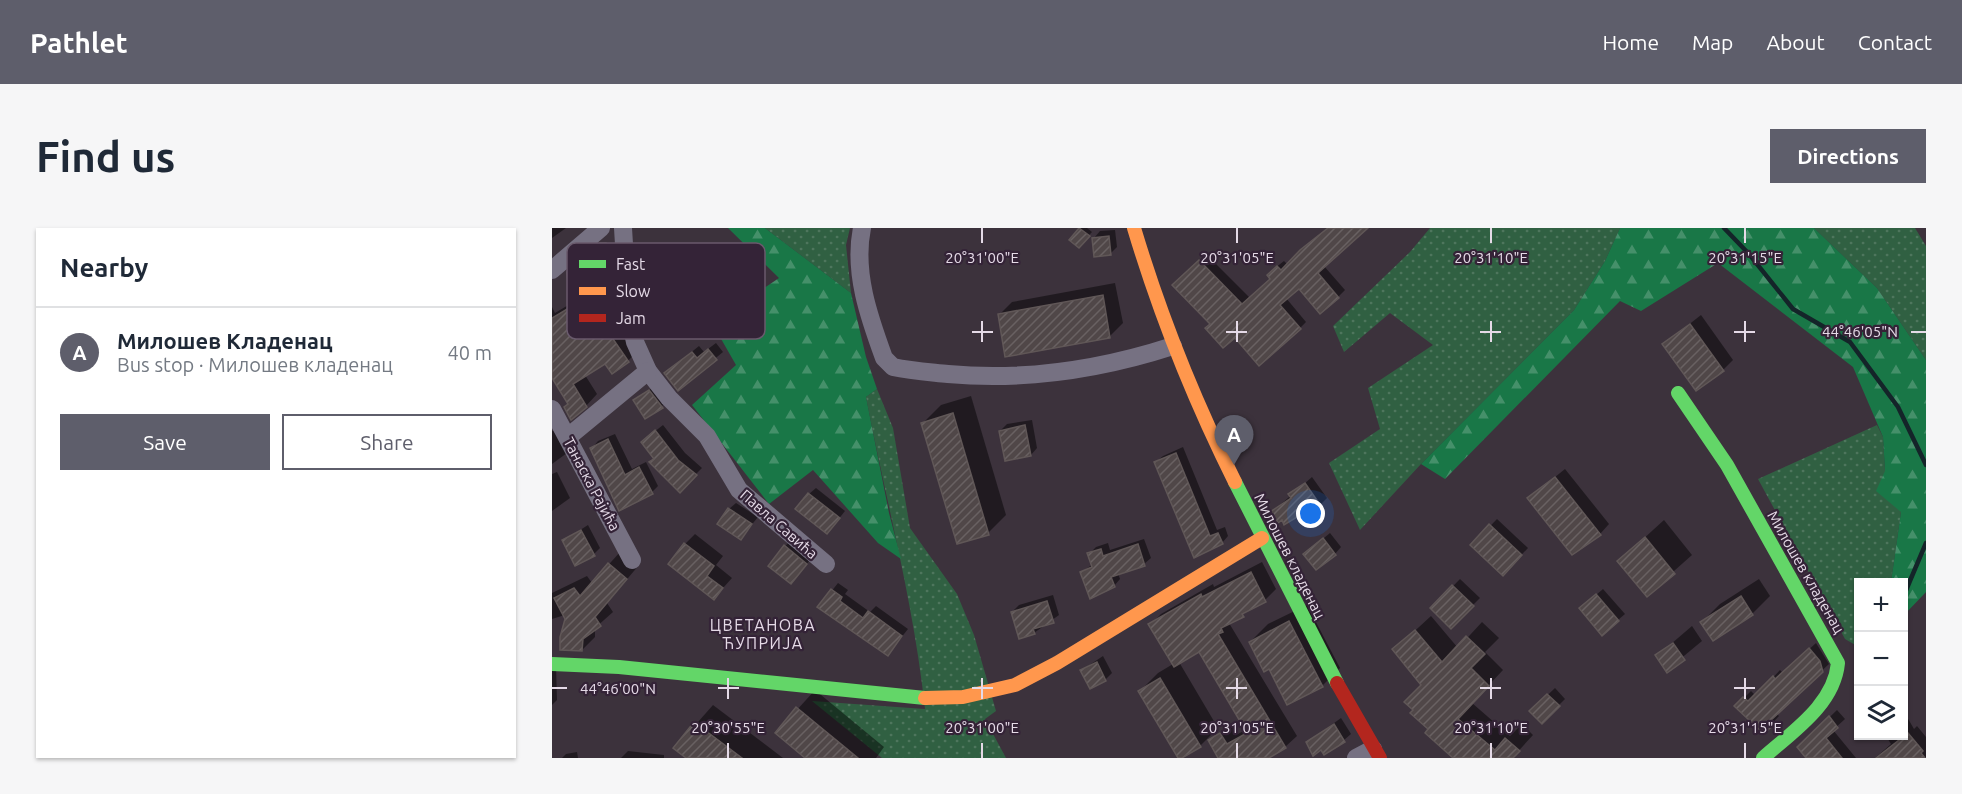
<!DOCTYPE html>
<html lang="en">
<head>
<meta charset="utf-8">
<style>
  body { margin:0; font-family:Ubuntu,sans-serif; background:#f6f6f7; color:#1f2937 }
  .controls { position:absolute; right:18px; bottom:18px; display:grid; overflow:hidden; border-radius:0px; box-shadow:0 2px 4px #0004 }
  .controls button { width:54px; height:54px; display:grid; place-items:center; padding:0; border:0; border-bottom:2px solid #e0e1e3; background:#fff; color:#1f2937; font:30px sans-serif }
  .you { position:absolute; left:759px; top:286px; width:21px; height:21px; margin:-15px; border:4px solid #fff; border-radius:50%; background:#1a73e8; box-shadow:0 0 0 9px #1a73e833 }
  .badge { display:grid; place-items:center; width:39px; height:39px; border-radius:50%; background:#5e5e6b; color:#fff; font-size:20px; font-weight:700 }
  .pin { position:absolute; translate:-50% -50px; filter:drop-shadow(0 2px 3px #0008) }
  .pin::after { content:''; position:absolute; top:32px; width:21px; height:18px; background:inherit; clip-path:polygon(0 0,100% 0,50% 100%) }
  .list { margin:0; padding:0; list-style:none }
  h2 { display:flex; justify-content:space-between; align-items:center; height:78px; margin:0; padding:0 24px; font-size:26px }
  h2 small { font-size:20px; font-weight:400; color:#747a83 }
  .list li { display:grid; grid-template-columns:39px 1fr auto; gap:18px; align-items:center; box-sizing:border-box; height:90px; padding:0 24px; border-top:2px solid #e0e1e3 }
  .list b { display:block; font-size:22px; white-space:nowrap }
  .list p { margin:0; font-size:20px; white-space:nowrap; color:#747a83 }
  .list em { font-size:20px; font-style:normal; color:#747a83 }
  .actions { display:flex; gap:12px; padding:18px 24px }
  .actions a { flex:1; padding:14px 0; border:2px solid #5e5e6b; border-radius:0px; text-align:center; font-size:21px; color:#5e5e6b }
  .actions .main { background:#5e5e6b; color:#fff }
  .icon { flex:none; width:33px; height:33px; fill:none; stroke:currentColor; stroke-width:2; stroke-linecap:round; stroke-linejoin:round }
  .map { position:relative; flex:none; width:1374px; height:530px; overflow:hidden; border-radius:0px }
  header { display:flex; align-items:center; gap:36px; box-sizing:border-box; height:84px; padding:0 30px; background:#5e5e6b; color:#fff }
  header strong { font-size:28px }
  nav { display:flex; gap:33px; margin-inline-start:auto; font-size:21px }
  .intro { display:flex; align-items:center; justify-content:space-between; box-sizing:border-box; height:144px; padding:0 36px }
  h1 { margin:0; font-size:42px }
  .button { padding:15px 27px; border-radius:0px; background:#5e5e6b; color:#fff; font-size:21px; font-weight:700 }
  main { display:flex; gap:36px; padding:0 36px }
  aside { flex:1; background:#fff; border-radius:0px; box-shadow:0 2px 4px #0004 }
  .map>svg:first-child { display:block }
  .grass { fill:url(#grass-dots) }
  .forest { fill:url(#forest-firs) }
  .shadow { fill:#0007 }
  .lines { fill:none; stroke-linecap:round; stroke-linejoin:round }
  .stream { stroke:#142429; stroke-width:4.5 }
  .building { fill:url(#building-hatch); stroke:#605757; stroke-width:1.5 }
  .street { stroke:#767182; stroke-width:18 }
  .fast { stroke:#63d668; stroke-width:14 }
  .slow { stroke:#ff974d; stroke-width:14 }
  .jam { stroke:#b3261e; stroke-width:14 }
  .ticks { fill:none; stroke:#e5dae7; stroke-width:2 }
  .labels { text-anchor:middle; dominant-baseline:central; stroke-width:4.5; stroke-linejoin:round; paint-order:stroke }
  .street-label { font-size:15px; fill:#e5dae7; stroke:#342337 }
  .neighbourhood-label { font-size:16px; letter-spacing:1.5px; fill:#e5dae7; stroke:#342337 }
  .key { fill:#342337; stroke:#695a6c; stroke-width:1.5 }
  .key-label { font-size:16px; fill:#e5dae7 }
  .ticks-label { font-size:15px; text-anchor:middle; fill:#e5dae7; stroke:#342337; stroke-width:4.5; stroke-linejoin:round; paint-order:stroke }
</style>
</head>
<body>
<header>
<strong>Pathlet</strong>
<nav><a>Home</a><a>Map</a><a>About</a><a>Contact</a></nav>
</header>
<div class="intro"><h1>Find us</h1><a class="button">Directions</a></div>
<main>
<aside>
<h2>Nearby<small></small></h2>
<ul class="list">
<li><span class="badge">A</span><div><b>Милошев Кладенац</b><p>Bus stop · Милошев кладенац</p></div><em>40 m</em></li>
</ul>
<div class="actions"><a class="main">Save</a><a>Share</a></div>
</aside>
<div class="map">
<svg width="1374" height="530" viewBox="0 0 1374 530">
  <defs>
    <pattern id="grass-dots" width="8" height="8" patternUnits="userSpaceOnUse" patternTransform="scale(1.5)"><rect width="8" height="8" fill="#306042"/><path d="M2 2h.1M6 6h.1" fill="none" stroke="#4e765d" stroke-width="1.8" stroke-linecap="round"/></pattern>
    <pattern id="forest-firs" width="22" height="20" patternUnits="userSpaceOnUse" patternTransform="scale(1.5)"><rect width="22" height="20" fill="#197747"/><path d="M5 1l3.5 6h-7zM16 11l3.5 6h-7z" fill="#45906a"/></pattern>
    <pattern id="building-hatch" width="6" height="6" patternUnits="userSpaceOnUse" patternTransform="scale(1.5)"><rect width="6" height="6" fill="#504748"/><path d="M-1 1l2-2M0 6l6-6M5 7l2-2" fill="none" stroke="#696162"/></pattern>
  </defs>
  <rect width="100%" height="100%" fill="#3c323c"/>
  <!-- grass -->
  <g class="grass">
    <polygon points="213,0 298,0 294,17 299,65"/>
    <polygon points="878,0 1068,0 1053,33 1022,82 869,236 808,302 777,235 828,201 816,160 881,117 838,85 792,124 781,98 858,24"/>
    <polygon points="1262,0 1363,0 1374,18 1374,132 1325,60"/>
    <path d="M325,161L341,200L358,300L405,366L422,407L444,483L433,491L454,530H330L260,473L373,481C362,376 334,273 314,169Z"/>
    <polygon points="1325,197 1331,209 1333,243 1349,284 1339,354 1306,355 1305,418 1293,411 1206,251"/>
  </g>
  <!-- forest -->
  <g class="forest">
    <polygon points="176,0 213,0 299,65 314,129 325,161 314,169 337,285 349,331 326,315 261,242 217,276 140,177 184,137 160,95 227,50"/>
    <polygon points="1068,0 1262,0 1325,60 1374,132 1374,364 1352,387 1352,355 1339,354 1349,284 1324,263 1333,243 1331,209 1301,139 1166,35 1089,83 1068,73 893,251 869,236 1022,82 1053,33"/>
  </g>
  <!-- shadow -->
  <g class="shadow">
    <polygon points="0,0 14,0 0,10"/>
    <polygon points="529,0 535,0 540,4 527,18 519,11"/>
    <polygon points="778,0 813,0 772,38 793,62 786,69 768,84 747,59 734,70 754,94 748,100 683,108 660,96 622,57 654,26 698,70 720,51 723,40 732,33 736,37 768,6"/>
    <polygon points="563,2 565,19 558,26 542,10 548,3"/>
    <polygon points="48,21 68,50 87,121 76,133 53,134 33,147 45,166 34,178 17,175 0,147 0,79 3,85 23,73 21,55 17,44 41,22"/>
    <polygon points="563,55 571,95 558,108 447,87 460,74"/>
    <polygon points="1149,87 1181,132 1171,142 1112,116"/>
    <polygon points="164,115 171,124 126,161 121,139 147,118 152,124"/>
    <polygon points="104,157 117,173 94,189 83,172"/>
    <polygon points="419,168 454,287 436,305 371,195 389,177"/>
    <polygon points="480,192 485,220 479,227 448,203 455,196"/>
    <polygon points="111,197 133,225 150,240 128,262 103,230 97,208"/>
    <polygon points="3,202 15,225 0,236 0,203"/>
    <polygon points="63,206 80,241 94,234 106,258 100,264 68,281 40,220 46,213"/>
    <polygon points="631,219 665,302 673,299 676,308 670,315 643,328 604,234 611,228"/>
    <polygon points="1013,241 1057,296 1048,306 977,270"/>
    <polygon points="5,244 18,270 0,283 0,246"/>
    <polygon points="760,249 775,270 768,277 730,290 720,284"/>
    <polygon points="264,260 293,283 281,298 257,266"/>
    <polygon points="184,275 206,289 189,310 177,281"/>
    <polygon points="945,291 976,320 951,346 920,317"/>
    <polygon points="1112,292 1140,327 1095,367 1067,333"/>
    <polygon points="36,297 48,320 42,326 11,313"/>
    <polygon points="778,305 789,319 783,326 760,320"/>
    <polygon points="143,306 171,328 164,337 180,350 162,370 133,316"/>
    <polygon points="592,311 599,330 592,336 566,345 568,351 562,358 530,344 541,336 537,326 544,319 556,315 558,322"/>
    <polygon points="240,312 261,328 246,347 233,318"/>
    <polygon points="69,323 87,337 55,375 61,384 43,400 43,409 30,422 16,386 0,391 0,365 35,348 40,355"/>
    <polygon points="710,334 724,361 713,372 677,395 745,508 733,519 715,530 668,530 658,513 680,495 686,506 695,501 647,422 627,434 666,500 648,518 588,463 606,445 621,436 598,397 609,386 661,356 662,359"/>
    <polygon points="908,351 928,370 899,399 880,380"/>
    <polygon points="1207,351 1218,368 1200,386 1150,394 1168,376"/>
    <polygon points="286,355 296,362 293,366 318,384 324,378 356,401 336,426 267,379"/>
    <polygon points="1051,361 1073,386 1066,392 1036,374"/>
    <polygon points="501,367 507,387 482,405 460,384 467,377"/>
    <polygon points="755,377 788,440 770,458 718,439 698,414 716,396"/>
    <polygon points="879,388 906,420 930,394 947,410 933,424 951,442 920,475 958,508 970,496 981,507 960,530 931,530 918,518 903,530 875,505 879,501 871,457 842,422"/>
    <polygon points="1140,398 1150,413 1115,442 1105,428"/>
    <polygon points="1264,415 1277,436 1224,485 1227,488 1212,504 1184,478 1199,463 1204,468 1228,442 1231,445"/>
    <polygon points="551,428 560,445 553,452 530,442"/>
    <polygon points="0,436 4,437 5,472 0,477"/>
    <polygon points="1003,460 1013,471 990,494 979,483"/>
    <polygon points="263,462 332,519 324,530 256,530 225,504"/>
    <polygon points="161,477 231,530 137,530 123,520"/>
    <polygon points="1285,482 1293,491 1281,502 1304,530 1256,530 1247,519"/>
    <polygon points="1352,484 1362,501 1365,498 1374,509 1374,530 1323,530 1339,516 1334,508 1352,508"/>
    <polygon points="789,490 799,506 792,512 773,525 770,520 756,514"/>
    <polygon points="76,523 112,527 112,530 69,530"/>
    <polygon points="25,524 26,530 10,530 14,526"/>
  </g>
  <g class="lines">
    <!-- stream -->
    <g class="stream">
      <polyline points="1172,0 1197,26 1241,81 1298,114 1346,179 1374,237"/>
      <polyline points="1352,367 1374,315"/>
    </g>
  </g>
  <!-- building -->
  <g class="building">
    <polygon points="527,0 538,8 527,20 517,12"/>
    <polygon points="776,0 816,0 766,45 787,70 768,86 747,61 728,77 749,101 707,138 683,110 671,120 653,100 658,96 620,57 647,32 690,76 718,51 715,47 725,38 729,42 748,22"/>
    <polygon points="557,8 559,27 542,29 540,10"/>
    <polygon points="48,15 54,15 61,111 77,134 60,146 53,136 21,156 35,179 19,192 12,179 16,176 0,150 0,90 22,77 20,56 16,57 15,44 23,41 23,37 36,26 42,25 41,21"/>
    <polygon points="551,67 558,110 453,129 446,86"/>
    <polygon points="1138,96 1172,143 1144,163 1110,116"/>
    <polygon points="156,121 165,132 126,163 112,145 140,124 145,130"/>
    <polygon points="97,162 111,180 93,191 81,172"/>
    <polygon points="401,185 437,307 405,316 369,195"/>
    <polygon points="473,197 479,228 453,233 447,203"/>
    <polygon points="103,202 126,232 145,247 128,265 97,234 102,231 89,214"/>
    <polygon points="56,211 73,247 87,239 101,266 67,283 38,220"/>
    <polygon points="624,225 658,308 666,305 671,316 642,330 602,234"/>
    <polygon points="1003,249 1049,307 1020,327 975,270"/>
    <polygon points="753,255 769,278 753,289 750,286 732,297 730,292 726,295 718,284 739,270 736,266"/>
    <polygon points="256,265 288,290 275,306 243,281"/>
    <polygon points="176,280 200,296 189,312 165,296"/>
    <polygon points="937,296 970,327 951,348 918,317"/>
    <polygon points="29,302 43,328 23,338 10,312"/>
    <polygon points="1093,309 1123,346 1095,369 1065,333"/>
    <polygon points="771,310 784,327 764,342 751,326"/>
    <polygon points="132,315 162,338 155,348 171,360 162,372 116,336"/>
    <polygon points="586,316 593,338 559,349 563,359 538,371 528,344 540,339 535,325 549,321 551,328"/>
    <polygon points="232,317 255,336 239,356 216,338"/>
    <polygon points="56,335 75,351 43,389 49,398 31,411 30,423 8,422 8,409 13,391 2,370 22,360 28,368"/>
    <polygon points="699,344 714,374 690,386 692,389 669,400 671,404 666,406 734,520 717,530 666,530 656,512 668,505 675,516 695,505 647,424 622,439 596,396 649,366 650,369"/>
    <polygon points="900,357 922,378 899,401 878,380"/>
    <polygon points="279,361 290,369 288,373 311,390 316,383 350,408 336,428 265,379"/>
    <polygon points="1044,366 1067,393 1050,408 1027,380"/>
    <polygon points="1189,368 1201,387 1161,413 1148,394"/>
    <polygon points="495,373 502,395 481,401 483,406 467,411 459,384"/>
    <polygon points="737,393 771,459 735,477 717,441 712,444 697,414"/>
    <polygon points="863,402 890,434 914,408 933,426 919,440 937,458 906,491 943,522 953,510 968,523 961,530 901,530 873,505 876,501 858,485 861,482 852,474 869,457 840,421"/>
    <polygon points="1121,415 1133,432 1115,445 1103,427"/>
    <polygon points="1257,420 1268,433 1271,444 1218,493 1222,496 1212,506 1182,478 1191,469 1196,473 1221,448 1223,451"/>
    <polygon points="545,434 554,453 538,461 528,442"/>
    <polygon points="608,450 649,519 630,530 626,530 586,463"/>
    <polygon points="995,466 1008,478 990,496 977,483"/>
    <polygon points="244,479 306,530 253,530 223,505"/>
    <polygon points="1277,488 1286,500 1274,510 1290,530 1254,530 1245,519"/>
    <polygon points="142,494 190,530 134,530 121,520"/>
    <polygon points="782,496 793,514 772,527 769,522 761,528 754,514"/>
    <polygon points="1356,505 1371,523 1369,525 1373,530 1324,530"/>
  </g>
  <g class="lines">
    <!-- street -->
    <g class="street">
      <polyline points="71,0 76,82 83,114 96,143 117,170 155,208 187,262 274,336"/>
      <path d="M310,0C301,44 317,89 332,130L341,139C359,143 377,144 396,146C473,153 547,142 621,118"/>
      <polyline points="0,42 49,0"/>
      <polyline points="0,181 80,332"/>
      <polyline points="16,209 96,143"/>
      <polyline points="804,530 821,521"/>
    </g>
    <!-- fast -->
    <g class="fast">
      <path d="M1126,165L1175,237L1286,435C1282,477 1240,504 1211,530"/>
      <polyline points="683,254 785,455"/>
      <polyline points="0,436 67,439 373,470"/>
    </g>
    <!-- slow -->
    <g class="slow">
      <path d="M582,0C609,90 641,170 683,254"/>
      <polyline points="373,470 411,469 463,457 505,435 710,310"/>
    </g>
    <!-- jam -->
    <polyline class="jam" points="785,455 828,530"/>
  </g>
  <!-- ticks -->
  <path class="ticks" d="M430,0V15M685,0V15M939,0V15M1193,0V15M430,93V114M685,93V114M939,93V114M1193,93V114M420,104H441M674,104H695M928,104H949M1182,104H1203M1359,104H1374M176,450V471M430,450V471M685,450V471M939,450V471M1193,450V471M0,460H15M166,460H187M420,460H441M674,460H695M928,460H949M1182,460H1203M176,515V530M430,515V530M685,515V530M939,515V530M1193,515V530"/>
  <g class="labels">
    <!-- street labels -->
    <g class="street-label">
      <text transform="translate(40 256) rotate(62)">Танаска Рајића</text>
      <text transform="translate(227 296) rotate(41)">Павла Савића</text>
      <text transform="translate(738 328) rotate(63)">Милошев кладенац</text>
      <text transform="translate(1254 344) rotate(60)">Милошев кладенац</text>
    </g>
    <!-- neighbourhood labels -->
    <g class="neighbourhood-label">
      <text x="211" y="397">ЦВЕТАНОВА<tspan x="211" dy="18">ЋУПРИЈА</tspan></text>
    </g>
  </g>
  <!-- legend -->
  <rect x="15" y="15" width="198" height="96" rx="9" class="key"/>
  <rect x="27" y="32" width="27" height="8" fill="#63d668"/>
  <rect x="27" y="59" width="27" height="8" fill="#ff974d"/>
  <rect x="27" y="86" width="27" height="8" fill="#b3261e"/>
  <g class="key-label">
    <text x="64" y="42">Fast</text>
    <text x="64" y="69">Slow</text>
    <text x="64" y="96">Jam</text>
  </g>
  <g class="ticks-label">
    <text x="430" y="35">20°31'00"E</text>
    <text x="685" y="35">20°31'05"E</text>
    <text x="939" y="35">20°31'10"E</text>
    <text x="1193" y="35">20°31'15"E</text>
    <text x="1308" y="109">44°46'05"N</text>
    <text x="66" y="466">44°46'00"N</text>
    <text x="176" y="505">20°30'55"E</text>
    <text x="430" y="505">20°31'00"E</text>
    <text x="685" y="505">20°31'05"E</text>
    <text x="939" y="505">20°31'10"E</text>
    <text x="1193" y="505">20°31'15"E</text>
  </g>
</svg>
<div class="controls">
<button>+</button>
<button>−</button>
<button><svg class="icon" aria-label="layers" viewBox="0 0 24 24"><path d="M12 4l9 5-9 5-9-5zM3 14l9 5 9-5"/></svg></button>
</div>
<div class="you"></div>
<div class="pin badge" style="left:682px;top:237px">A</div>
</div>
</main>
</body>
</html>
